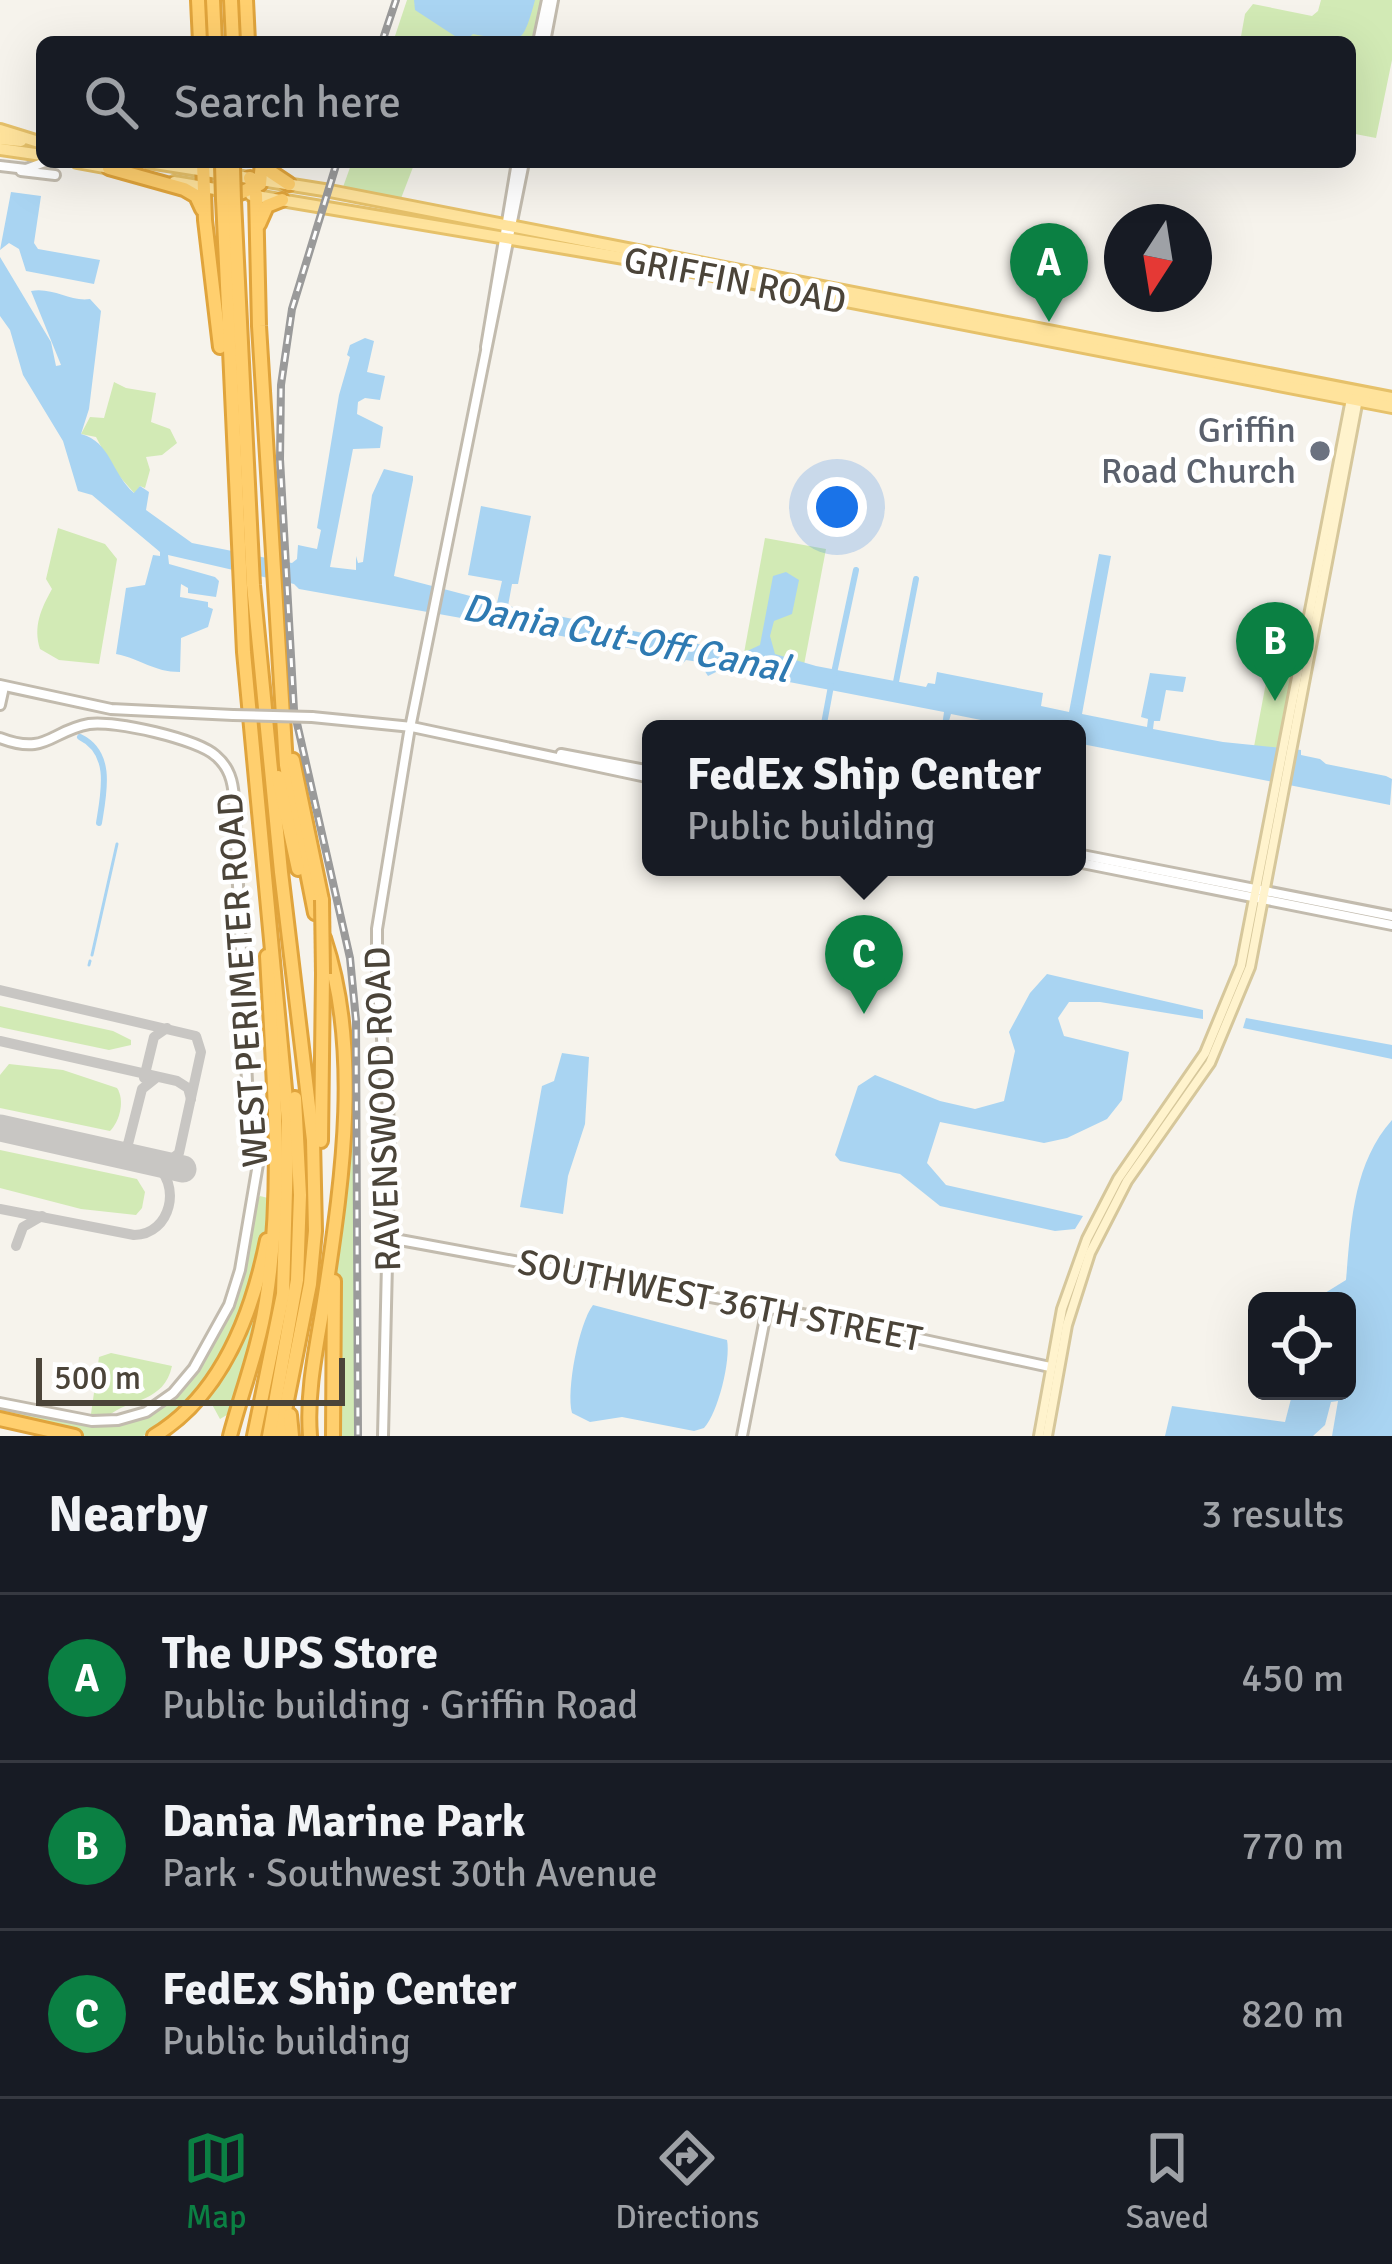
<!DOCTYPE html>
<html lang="en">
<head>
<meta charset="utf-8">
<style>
  body { margin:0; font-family:Signika,sans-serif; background:#242831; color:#f1f3f6 }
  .controls { position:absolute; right:36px; bottom:36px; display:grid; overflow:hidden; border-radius:18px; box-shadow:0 12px 48px #0002 }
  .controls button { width:108px; height:108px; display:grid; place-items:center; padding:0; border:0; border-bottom:3px solid #363941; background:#171b24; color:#f1f3f6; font:60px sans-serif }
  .compass { position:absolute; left:1104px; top:204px; width:108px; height:108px; border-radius:50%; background:#171b24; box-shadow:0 12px 48px #0002; rotate:192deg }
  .scale { position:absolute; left:36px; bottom:30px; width:309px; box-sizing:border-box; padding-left:12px; border:6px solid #4b4439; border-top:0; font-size:33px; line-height:42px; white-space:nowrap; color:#4b4439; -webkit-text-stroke:9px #fff; paint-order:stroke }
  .you { position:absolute; left:837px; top:507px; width:42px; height:42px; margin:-30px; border:9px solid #fff; border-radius:50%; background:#1a73e8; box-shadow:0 0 0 18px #1a73e833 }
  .badge { display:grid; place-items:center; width:78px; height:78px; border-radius:50%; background:#0b8043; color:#fff; font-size:39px; font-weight:700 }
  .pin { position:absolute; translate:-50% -99px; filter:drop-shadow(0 3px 6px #0008) }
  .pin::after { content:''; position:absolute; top:63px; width:42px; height:36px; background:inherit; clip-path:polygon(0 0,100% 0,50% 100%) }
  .popup { position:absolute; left:642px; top:720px; width:444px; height:156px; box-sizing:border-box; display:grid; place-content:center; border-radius:18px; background:#171b24; filter:drop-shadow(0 3px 9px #0005); font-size:39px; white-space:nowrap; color:#9ea1a6 }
  .popup b { font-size:45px; color:#f1f3f6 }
  .popup::after { content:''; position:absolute; left:50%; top:100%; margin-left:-24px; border:24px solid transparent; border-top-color:#171b24 }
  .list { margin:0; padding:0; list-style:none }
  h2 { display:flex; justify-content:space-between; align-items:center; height:156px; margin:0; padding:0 48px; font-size:51px }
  h2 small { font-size:39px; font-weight:400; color:#9ea1a6 }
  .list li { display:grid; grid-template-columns:78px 1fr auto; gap:36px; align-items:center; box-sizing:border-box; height:168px; padding:0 48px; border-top:3px solid #363941 }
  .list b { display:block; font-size:45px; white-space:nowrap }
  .list p { margin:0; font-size:39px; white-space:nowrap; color:#9ea1a6 }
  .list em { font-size:39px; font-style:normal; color:#9ea1a6 }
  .icon { flex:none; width:66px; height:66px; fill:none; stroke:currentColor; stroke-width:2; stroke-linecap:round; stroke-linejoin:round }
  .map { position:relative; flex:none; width:1392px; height:1436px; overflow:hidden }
  .search { position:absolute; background:#171b24; box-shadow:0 12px 48px #0002; left:36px; right:36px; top:36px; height:132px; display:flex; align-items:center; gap:30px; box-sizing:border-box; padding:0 42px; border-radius:18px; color:#9ea1a6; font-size:45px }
  .sheet { height:660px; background:#171b24 }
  nav { display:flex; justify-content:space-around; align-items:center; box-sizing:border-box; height:168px; border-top:3px solid #363941; background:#171b24; font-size:33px; color:#9ea1a6 }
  nav a { display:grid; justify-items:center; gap:6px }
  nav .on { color:#0b8043 }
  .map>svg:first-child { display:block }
  .green { fill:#d2eab5 }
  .water { fill:#a9d4f2 }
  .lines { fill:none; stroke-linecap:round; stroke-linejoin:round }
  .stream { stroke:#a9d4f2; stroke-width:3 }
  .canal { stroke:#a9d4f2; stroke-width:6 }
  .taxiway { stroke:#c8c6c3; stroke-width:10 }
  .runway { stroke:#c8c6c3; stroke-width:27 }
  .tertiary-casing { stroke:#c2bbae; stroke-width:14 }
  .secondary-casing { stroke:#d6c79b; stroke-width:14 }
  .primary-casing { stroke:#e6c16a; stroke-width:16 }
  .motorway-casing { stroke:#e0a43c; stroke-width:18 }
  .tertiary { stroke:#fff; stroke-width:8 }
  .secondary { stroke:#fff3cd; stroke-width:8 }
  .primary { stroke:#ffe39c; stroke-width:10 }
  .motorway { stroke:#ffcf6e; stroke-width:12 }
  .rail-casing { stroke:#9a9a9a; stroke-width:8 }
  .rail { stroke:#fff; stroke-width:3; stroke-dasharray:9; stroke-linecap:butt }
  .tertiary-bridge-casing { stroke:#c2bbae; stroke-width:14; stroke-linecap:butt }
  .motorway-bridge-casing { stroke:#e0a43c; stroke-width:18; stroke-linecap:butt }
  .tertiary-bridge { stroke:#fff; stroke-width:8 }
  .motorway-bridge { stroke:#ffcf6e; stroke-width:12 }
  .worship-dot { fill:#6b7280; stroke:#fff; stroke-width:4.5 }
  .labels { text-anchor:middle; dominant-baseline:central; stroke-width:9; stroke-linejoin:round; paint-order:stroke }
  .street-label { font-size:36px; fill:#4b4439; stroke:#fff }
  .worship-label { font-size:36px; fill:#5b616d; stroke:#fff; text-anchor:end }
  .water-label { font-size:39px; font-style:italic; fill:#2e7ab2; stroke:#fff }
</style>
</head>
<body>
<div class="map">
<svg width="1392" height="1436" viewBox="0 0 1392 1436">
  <rect width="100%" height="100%" fill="#f6f3ec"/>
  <!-- green -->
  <g class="green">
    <polygon points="407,0 542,0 533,42 393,42"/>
    <polygon points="1321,0 1392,0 1392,60 1376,138 1350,133 1350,42 1240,42 1245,14 1253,4 1312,16 1318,11"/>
    <polygon points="352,162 415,162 400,201 343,187"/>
    <polygon points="114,382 126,388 156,393 151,422 170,429 177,443 162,455 146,457 150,470 145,488 140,486 135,494 113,469 96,437 81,434 90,417 104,418"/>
    <path d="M58,528L105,544L117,559L99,664L59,660L40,649C33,626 41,609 52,589L46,579Z"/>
    <polygon points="765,538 826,549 804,665 744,653"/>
    <polygon points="1274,640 1294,644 1298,651 1277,757 1253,752"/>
    <polygon points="0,1006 113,1031 131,1040 131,1045 109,1050 4,1028 0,1027"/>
    <polygon points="354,1062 355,1436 337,1436 333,1299"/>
    <path d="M9,1064L63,1070L117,1088C125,1100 120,1121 110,1131L0,1108V1075Z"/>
    <polygon points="0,1150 137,1179 145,1192 142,1208 136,1215 81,1209 0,1188"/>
    <path d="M260,1196L268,1198L270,1204L263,1248L236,1331L193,1399L154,1430L143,1436H51L0,1414V1408C31,1413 71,1427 102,1423C211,1411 239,1292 255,1203Z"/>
    <polygon points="263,1274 265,1297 232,1412 220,1419 208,1397 234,1352"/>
    <path d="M111,1353L172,1366C164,1403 130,1398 108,1416L91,1414L99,1357Z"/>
  </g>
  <!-- water -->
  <g class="water">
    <path d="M414,0H535C521,52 519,42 473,34L464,42L415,10Z"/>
    <polygon points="11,192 41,196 34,243 38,249 100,260 94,284 26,271 19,249 9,243 0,250"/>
    <path d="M0,257L51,342L56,366L61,365L31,291C53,287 70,302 90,299L101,311L89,409L81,434C111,442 111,473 134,493L140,486L149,492L146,510L192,543L292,563L297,559L298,545L317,549L321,530L317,528L339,395L350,357L347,355L350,345L365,338L374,341L367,372L385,376L380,400L365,398L358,402L357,414L383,427L380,448L353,449L330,567L356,570V556L358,563L363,562L372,495L384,469L413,476V480L394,576L497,603L502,581L468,575L481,506L531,516L518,584H512L508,606L743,653L760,645L773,576L786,572L799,580L792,614L774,621L770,636L775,654L816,666L926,687L928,683L935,684L937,672L1043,693L1041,706L1069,712L1099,554L1111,556L1082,714L1147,727L1148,719L1141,717L1150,673L1186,677L1183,692L1166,690L1160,721H1154L1153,729L1223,742L1301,750V755L1320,759L1326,764L1386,776L1392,779L1390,805L1077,743V729H1009L1006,725L951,714L947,728L942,726L944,712L722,669L708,676L699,662L686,660L680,666L667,655L299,589L294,584L168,555L169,564L215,577L219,581L216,597L188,593V588L181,584L180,597L208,602V607L213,609L208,627L181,638L180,672C153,672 142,659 116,654L126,588L145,585L153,555L160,556V552L92,495L78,491L63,441L23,375L10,330L0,316Z"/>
    <polygon points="1047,974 1203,1010 1203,1019 1100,1002 1069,1002 1058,1018 1064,1036 1129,1052 1122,1100 1107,1119 1067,1138 1044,1143 940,1122 927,1163 946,1185 1083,1216 1075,1229 1055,1231 940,1206 900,1174 840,1161 835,1155 858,1086 875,1075 940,1101 975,1109 1004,1101 1015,1051 1009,1032 1030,993"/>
    <polygon points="1246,1018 1392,1045 1392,1059 1243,1028"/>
    <polygon points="562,1053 589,1057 585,1124 568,1176 563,1214 520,1207 542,1086 554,1081"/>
    <path d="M1392,1120V1436H1332L1338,1401L1331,1402L1325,1425L1313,1436H1165L1172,1406L1285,1422L1293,1391H1347V1301H1312L1346,1280C1351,1224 1353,1164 1392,1120Z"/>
    <path d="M593,1305L727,1340C731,1360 718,1413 704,1428L694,1431L622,1417L590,1422L572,1413C566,1390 579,1323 593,1305Z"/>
  </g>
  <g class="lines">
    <!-- stream -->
    <g class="stream">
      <polyline points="92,955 117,844"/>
      <polyline points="89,965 90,961"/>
    </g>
    <!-- canal -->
    <g class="canal">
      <polyline points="834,673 856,570"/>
      <polyline points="895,687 916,579"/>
      <polyline points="823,729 831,686"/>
      <path d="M80,737C113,753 104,792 99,823"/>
    </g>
    <!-- taxiway -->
    <g class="taxiway">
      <polyline points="0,990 196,1036 201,1052 179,1153 167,1163 144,1160"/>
      <polyline points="0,1041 177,1081 188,1088 191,1099"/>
      <polyline points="144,1078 154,1037 167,1028"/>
      <polyline points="108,1152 121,1150 128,1144 142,1089 157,1077"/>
      <path d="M0,1209L134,1235C171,1235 183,1183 153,1163"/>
      <polyline points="16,1246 23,1227 42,1216"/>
    </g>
    <!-- runway -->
    <polyline class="runway" points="0,1128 183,1169"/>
    <defs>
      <g id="tertiary">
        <polyline points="538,42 547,0"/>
        <polyline points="545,42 553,0"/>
        <polyline points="0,166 26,169 45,162"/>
        <polyline points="21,171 55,175"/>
        <polyline points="486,347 517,162"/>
        <polyline points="0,685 111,709 233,715"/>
        <polyline points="0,705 4,687"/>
        <polyline points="312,717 412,727 651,778"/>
        <path d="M0,738C47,756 50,731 89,724C114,720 198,739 216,756C229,767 233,781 234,798L247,1082L258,1164L240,1270L229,1305L194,1368L173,1393L146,1412L118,1420L92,1421L0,1403"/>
        <polyline points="561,754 651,771"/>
        <polyline points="1077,854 1392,916"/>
        <polyline points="1077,862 1392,925"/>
        <polyline points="389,1238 813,1316 1050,1367"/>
        <polyline points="383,1436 390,1134 377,979 377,929 409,733 524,162"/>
        <polyline points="742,1436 767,1308"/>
      </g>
      <g id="secondary">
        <polyline points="1039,1436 1062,1309 1087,1239 1118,1179 1205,1053 1241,966 1351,399"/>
        <polyline points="1047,1436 1067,1325 1090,1253 1127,1181 1210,1063 1250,967 1358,399"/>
      </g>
      <g id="primary">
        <polyline points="0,130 42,143"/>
        <polyline points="0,139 21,141"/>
        <polyline points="0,149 42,155"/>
        <polyline points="77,162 115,169"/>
        <polyline points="149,162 330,191 1392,398"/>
        <polyline points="174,182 227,191"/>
        <polyline points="251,195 630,259 1392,407"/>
      </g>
      <g id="motorway">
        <polyline points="198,0 200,42"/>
        <polyline points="213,0 215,42"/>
        <polyline points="231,0 233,42"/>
        <polyline points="246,0 248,42"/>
        <polyline points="203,162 205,220 220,347"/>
        <polyline points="265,162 271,172 289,184"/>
        <polyline points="109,168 184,189 196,196 202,209"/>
        <polyline points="250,178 256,195 259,326 286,765 315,913"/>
        <polyline points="240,193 260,184 262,162"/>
        <polyline points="223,199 244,652 288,1121 283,1294 254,1436"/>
        <polyline points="234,201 253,585 281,872 313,1140 315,1231 310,1284 280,1436"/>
        <polyline points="259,224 267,206 282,200"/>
        <polyline points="293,760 322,900"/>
        <polyline points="278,777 298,869"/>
        <polyline points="321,1141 323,974"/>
        <polyline points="290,1415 292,1436"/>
        <polyline points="0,1419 75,1436"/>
        <path d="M154,1436C222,1395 252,1315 267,1240"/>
        <path d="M230,1436C242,1391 259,1347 266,1301C284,1188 273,1070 267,956"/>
        <polyline points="269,1436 297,1280 300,1195 295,1098"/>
        <path d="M310,1436C306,1387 319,1337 326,1288C343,1175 361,1048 324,938"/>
        <polyline points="333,1436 334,1281"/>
      </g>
    </defs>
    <!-- tertiary casing -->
    <use href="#tertiary" class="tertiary-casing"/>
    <!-- secondary casing -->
    <use href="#secondary" class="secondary-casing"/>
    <!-- primary casing -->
    <use href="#primary" class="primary-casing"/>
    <!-- motorway casing -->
    <use href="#motorway" class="motorway-casing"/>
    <!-- tertiary -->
    <use href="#tertiary" class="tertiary"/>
    <!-- secondary -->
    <use href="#secondary" class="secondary"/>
    <!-- primary -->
    <use href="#primary" class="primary"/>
    <!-- motorway -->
    <use href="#motorway" class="motorway"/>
    <defs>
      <g id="rail">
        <polyline points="382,42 396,0"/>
        <polyline points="337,162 292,309 281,385 280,459 294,710 350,958 356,1020 358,1436"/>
      </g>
    </defs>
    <!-- rail casing -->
    <use href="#rail" class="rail-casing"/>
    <!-- rail -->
    <use href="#rail" class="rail"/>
    <defs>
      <polyline id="tertiary-bridge" points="233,715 312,717"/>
      <g id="motorway-bridge">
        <polyline points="222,165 223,199"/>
        <polyline points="233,167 234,201"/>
        <polyline points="322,900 323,974"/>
      </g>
    </defs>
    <!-- tertiary-bridge casing -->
    <use href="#tertiary-bridge" class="tertiary-bridge-casing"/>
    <!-- motorway-bridge casing -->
    <use href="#motorway-bridge" class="motorway-bridge-casing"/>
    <!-- tertiary-bridge -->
    <use href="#tertiary-bridge" class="tertiary-bridge"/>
    <!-- motorway-bridge -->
    <use href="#motorway-bridge" class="motorway-bridge"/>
  </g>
  <!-- markers -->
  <circle class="worship-dot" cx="1320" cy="451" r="12"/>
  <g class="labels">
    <!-- street labels -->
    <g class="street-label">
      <text transform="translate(735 281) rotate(11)">GRIFFIN ROAD</text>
      <text transform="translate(243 980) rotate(-94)">WEST PERIMETER ROAD</text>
      <text transform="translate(383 1109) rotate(-92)">RAVENSWOOD ROAD</text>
      <text transform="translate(720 1301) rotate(11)">SOUTHWEST 36TH STREET</text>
    </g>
    <!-- worship labels -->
    <g class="worship-label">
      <text x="1296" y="430">Griffin<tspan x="1296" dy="41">Road Church</tspan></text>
    </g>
    <!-- water labels -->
    <g class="water-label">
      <text transform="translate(626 638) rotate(11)">Dania Cut-Off Canal</text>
    </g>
  </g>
</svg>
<div class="controls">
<button><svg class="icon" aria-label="locate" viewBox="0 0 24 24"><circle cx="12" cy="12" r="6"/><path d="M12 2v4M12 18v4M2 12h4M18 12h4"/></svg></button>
</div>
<svg class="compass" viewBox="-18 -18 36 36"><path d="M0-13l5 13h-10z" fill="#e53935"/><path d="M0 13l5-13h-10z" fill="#9ea1a6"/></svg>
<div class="scale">500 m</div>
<div class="you"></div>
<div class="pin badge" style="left:1049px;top:322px">A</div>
<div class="pin badge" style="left:1275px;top:701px">B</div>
<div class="pin badge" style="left:864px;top:1014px">C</div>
<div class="popup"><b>FedEx Ship Center</b>Public building</div>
<div class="search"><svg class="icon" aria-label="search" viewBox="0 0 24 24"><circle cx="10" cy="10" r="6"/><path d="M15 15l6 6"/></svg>Search here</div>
</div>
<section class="sheet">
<h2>Nearby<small>3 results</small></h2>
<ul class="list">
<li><span class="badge">A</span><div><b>The UPS Store</b><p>Public building · Griffin Road</p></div><em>450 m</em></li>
<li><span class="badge">B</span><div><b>Dania Marine Park</b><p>Park · Southwest 30th Avenue</p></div><em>770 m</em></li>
<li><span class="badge">C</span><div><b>FedEx Ship Center</b><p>Public building</p></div><em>820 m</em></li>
</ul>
</section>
<nav>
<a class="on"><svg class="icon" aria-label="map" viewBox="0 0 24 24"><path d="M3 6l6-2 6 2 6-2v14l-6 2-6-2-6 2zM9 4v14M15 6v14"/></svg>Map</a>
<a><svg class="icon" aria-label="directions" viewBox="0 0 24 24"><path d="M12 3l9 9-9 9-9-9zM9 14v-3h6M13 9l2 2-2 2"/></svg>Directions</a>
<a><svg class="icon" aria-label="saved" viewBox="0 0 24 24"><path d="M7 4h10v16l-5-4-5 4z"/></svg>Saved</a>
</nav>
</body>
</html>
